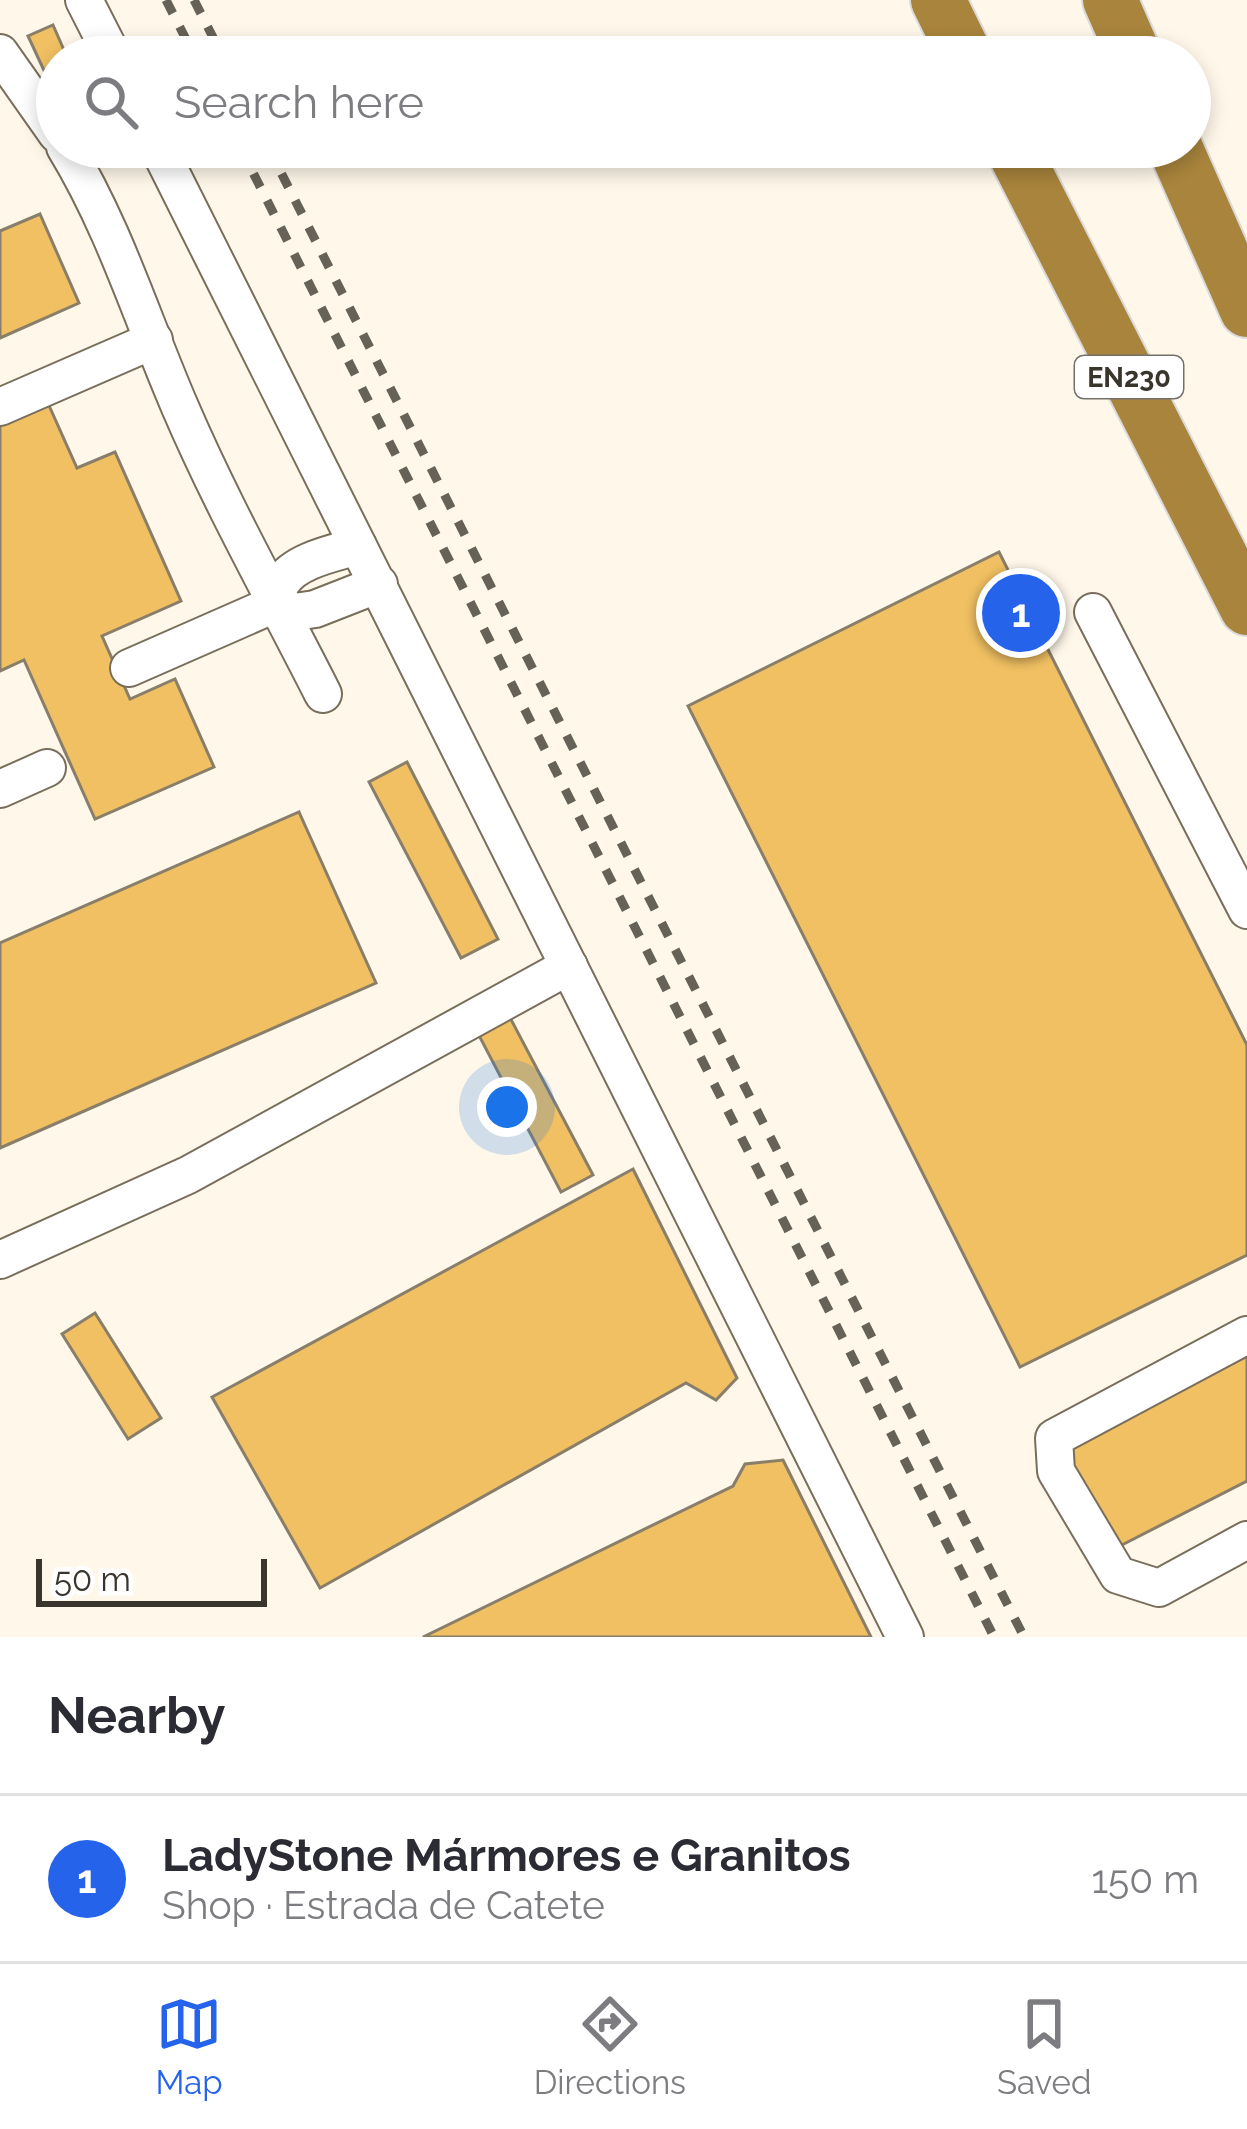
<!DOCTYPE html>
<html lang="en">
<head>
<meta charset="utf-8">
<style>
  body { margin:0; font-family:Raleway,sans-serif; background:#f7f7f7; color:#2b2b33 }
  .scale { position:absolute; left:36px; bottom:30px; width:231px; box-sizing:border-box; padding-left:12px; border:6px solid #39342c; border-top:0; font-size:33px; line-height:42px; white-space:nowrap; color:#39342c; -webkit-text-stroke:9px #fff; paint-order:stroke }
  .you { position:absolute; left:507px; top:1107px; width:42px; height:42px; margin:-30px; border:9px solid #fff; border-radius:50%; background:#1a73e8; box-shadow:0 0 0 18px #1a73e833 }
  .badge { display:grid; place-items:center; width:78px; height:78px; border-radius:50%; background:#2563eb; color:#fff; font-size:39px; font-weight:700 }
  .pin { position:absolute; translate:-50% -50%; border:6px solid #fff; box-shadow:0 3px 12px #0006 }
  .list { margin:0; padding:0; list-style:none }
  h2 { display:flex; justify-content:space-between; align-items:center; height:156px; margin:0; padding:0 48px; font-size:51px }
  h2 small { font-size:39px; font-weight:400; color:#7c7c81 }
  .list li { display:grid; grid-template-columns:78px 1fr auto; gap:36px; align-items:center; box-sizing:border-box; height:168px; padding:0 48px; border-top:3px solid #e1e1e2 }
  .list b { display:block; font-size:45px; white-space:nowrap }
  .list p { margin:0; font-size:39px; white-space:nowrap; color:#7c7c81 }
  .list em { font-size:39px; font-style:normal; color:#7c7c81 }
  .icon { flex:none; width:66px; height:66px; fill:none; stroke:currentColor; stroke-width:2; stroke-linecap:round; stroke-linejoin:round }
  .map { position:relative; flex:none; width:1247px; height:1637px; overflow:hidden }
  .search { position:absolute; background:#fff; box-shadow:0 6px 18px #0003; left:36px; right:36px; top:36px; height:132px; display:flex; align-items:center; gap:30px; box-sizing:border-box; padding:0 42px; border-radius:66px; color:#7c7c81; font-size:45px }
  .sheet { height:324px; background:#fff }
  nav { display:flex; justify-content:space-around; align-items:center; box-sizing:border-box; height:168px; border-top:3px solid #e1e1e2; background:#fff; font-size:33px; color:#7c7c81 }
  nav a { display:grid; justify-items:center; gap:6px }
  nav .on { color:#2563eb }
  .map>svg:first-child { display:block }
  .building { fill:#f0c062; stroke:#897e6a; stroke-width:3 }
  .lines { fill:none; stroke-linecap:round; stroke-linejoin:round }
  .minor-casing { stroke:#796e5b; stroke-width:40 }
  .highway-casing { stroke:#dbdad9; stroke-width:58 }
  .minor { stroke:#fff; stroke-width:36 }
  .highway { stroke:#a8843c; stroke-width:54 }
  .rail { stroke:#676258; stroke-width:9; stroke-dasharray:15 15; stroke-linecap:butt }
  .labels { text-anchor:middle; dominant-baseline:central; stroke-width:10; stroke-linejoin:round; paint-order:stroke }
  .shield { fill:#fff; stroke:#74716b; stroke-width:3 }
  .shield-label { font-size:27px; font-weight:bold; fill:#39342c }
</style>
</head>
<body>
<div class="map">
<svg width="1247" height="1637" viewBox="0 0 1247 1637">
  <rect width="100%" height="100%" fill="#fff8ea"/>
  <!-- building -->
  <g class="building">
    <polygon points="53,25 67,57 57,57 57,72 47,77 28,36"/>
    <polygon points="40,214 79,303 0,338 0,231"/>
    <polygon points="47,401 77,468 115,452 181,601 102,636 130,699 175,679 214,767 95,819 24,660 0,671 0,421"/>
    <polygon points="999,552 1247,1045 1247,1255 1020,1367 688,706"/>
    <polygon points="407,762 498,939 461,958 369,782"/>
    <polygon points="299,812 376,983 0,1148 0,943"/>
    <polygon points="506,1010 593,1175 561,1192 474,1026"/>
    <polygon points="633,1169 737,1378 716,1400 686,1383 320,1588 212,1397"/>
    <polygon points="95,1313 161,1418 128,1439 62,1334"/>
    <polygon points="1247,1356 1247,1481 1114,1549 1063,1451"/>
    <polygon points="783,1460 871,1637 423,1637 733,1486 745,1464"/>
  </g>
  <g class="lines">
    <defs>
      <g id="minor">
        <polyline points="84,0 113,57"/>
        <polyline points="0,53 57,134"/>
        <path d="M65,147C115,229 142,319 180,407C222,505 275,599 323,694"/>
        <polyline points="158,147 905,1637"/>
        <polyline points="0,407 154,340"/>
        <polyline points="277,603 295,612 315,609 379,584"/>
        <path d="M277,603C278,596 278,588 282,582C296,560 335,553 358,546"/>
        <polyline points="1093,612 1247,910"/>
        <polyline points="129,668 277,603"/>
        <polyline points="0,789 47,768"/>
        <polyline points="0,1260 188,1175 569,966"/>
        <polyline points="1247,1335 1054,1438 1056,1471 1118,1575 1159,1588 1247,1540"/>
      </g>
      <g id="highway">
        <polyline points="938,0 966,57"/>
        <polyline points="1110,0 1135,57"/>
        <polyline points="1012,147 1247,608"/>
        <polyline points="1175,147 1247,310"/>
      </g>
    </defs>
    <!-- minor casing -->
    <use href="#minor" class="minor-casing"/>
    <!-- highway casing -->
    <use href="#highway" class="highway-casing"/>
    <!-- minor -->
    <use href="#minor" class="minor"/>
    <!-- highway -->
    <use href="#highway" class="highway"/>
    <!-- rail -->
    <g class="rail">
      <polyline points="166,0 195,57"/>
      <polyline points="194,0 223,57"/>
      <polyline points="240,147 994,1637"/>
      <polyline points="268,147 1024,1637"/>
    </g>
  </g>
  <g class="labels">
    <!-- shield labels -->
    <rect class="shield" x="1075" y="356" width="108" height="42" rx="9"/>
    <g class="shield-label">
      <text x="1129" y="377">EN230</text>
    </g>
  </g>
</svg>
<div class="scale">50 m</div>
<div class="you"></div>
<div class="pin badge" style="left:1021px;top:613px">1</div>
<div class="search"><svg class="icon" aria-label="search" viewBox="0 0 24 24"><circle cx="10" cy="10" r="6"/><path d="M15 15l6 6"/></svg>Search here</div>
</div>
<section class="sheet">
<h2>Nearby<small></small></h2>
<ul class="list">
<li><span class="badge">1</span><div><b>LadyStone Mármores e Granitos</b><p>Shop · Estrada de Catete</p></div><em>150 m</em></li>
</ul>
</section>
<nav>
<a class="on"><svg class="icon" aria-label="map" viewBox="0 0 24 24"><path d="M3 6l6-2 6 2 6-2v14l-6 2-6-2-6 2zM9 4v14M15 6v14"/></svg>Map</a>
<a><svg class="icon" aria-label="directions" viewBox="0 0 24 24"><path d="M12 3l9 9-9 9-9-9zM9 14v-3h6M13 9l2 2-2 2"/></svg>Directions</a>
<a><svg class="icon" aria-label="saved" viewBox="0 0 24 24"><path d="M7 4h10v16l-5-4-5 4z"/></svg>Saved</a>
</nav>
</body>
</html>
